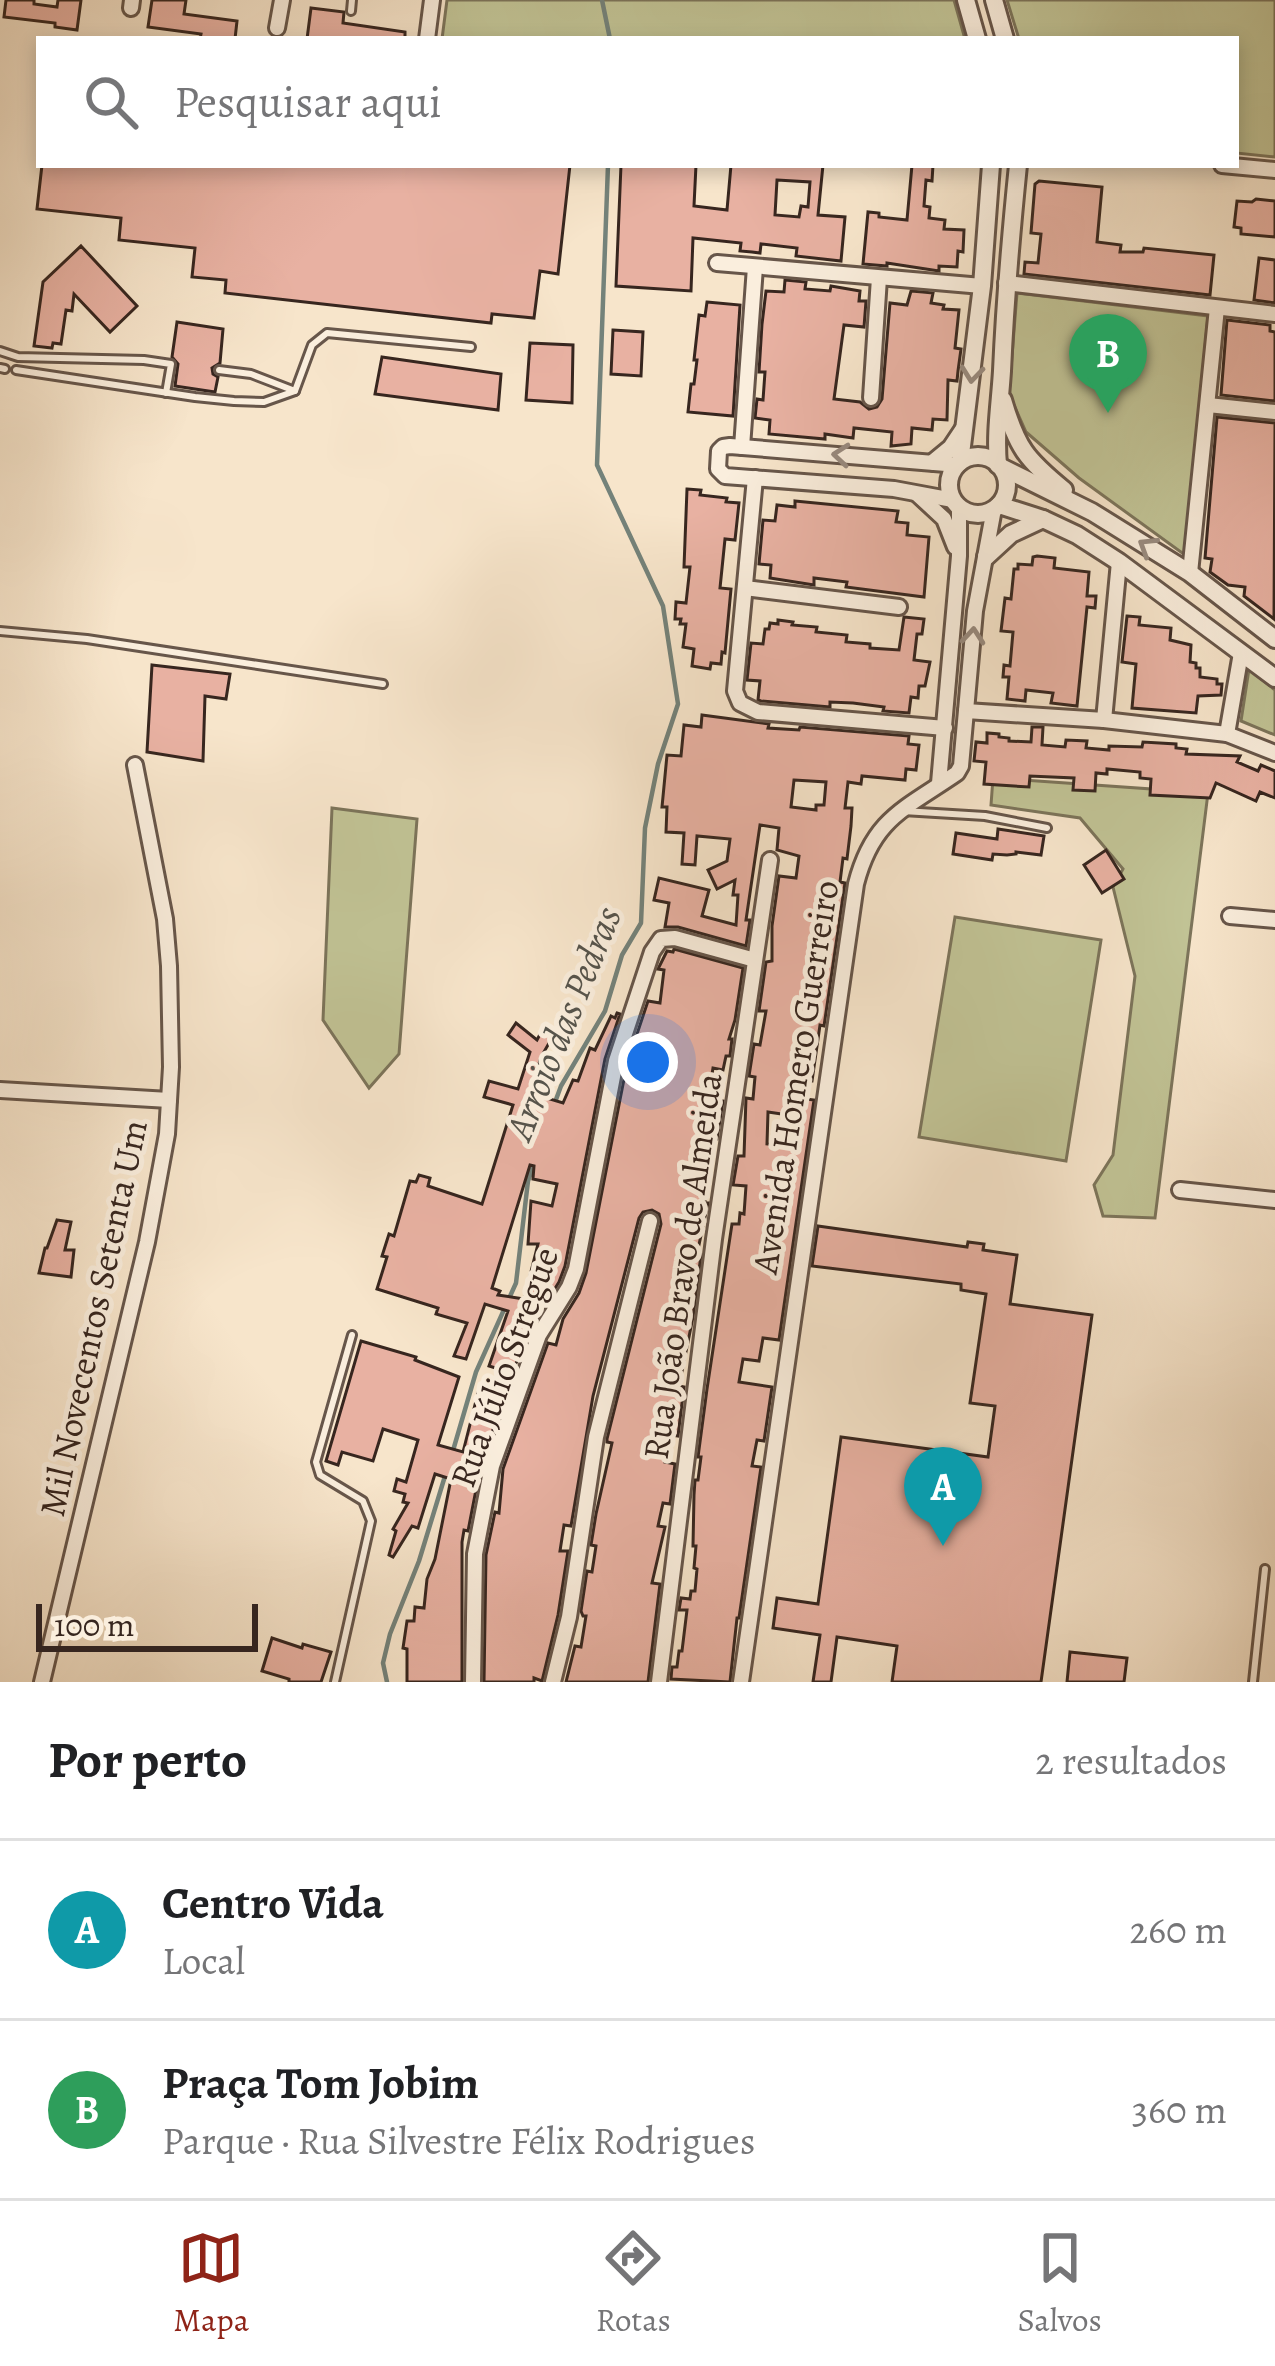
<!DOCTYPE html>
<html lang="pt">
<head>
<meta charset="utf-8">
<style>
  body { margin:0; font-family:Alegreya,serif; background:#f2f2f2; color:#202124 }
  .scale { position:absolute; left:36px; bottom:30px; width:222px; box-sizing:border-box; padding-left:12px; border:6px solid #37261f; border-top:0; font-size:33px; line-height:42px; white-space:nowrap; color:#37261f; -webkit-text-stroke:9px #faeedd; paint-order:stroke }
  .you { position:absolute; left:648px; top:1062px; width:42px; height:42px; margin:-30px; border:9px solid #fff; border-radius:50%; background:#1a73e8; box-shadow:0 0 0 18px #1a73e833 }
  .badge { display:grid; place-items:center; width:78px; height:78px; border-radius:50%; background:#8f2418; color:#fff; font-size:39px; font-weight:700 }
  .pin { position:absolute; translate:-50% -99px; filter:drop-shadow(0 3px 6px #0008) }
  .pin::after { content:''; position:absolute; top:63px; width:42px; height:36px; background:inherit; clip-path:polygon(0 0,100% 0,50% 100%) }
  .list { margin:0; padding:0; list-style:none }
  h2 { display:flex; justify-content:space-between; align-items:center; height:156px; margin:0; padding:0 48px; font-size:51px }
  h2 small { font-size:39px; font-weight:400; color:#757577 }
  .list li { display:grid; grid-template-columns:78px 1fr auto; gap:36px; align-items:center; box-sizing:border-box; height:180px; padding:0 48px; border-top:3px solid #e0e0e0 }
  .list b { display:block; font-size:45px; white-space:nowrap }
  .list p { margin:0; font-size:39px; white-space:nowrap; color:#757577 }
  .list em { font-size:39px; font-style:normal; color:#757577 }
  .icon { flex:none; width:66px; height:66px; fill:none; stroke:currentColor; stroke-width:2; stroke-linecap:round; stroke-linejoin:round }
  .map { position:relative; flex:none; width:1275px; height:1682px; overflow:hidden }
  .search { position:absolute; background:#fff; box-shadow:0 6px 18px #0003; left:36px; right:36px; top:36px; height:132px; display:flex; align-items:center; gap:30px; box-sizing:border-box; padding:0 42px; border-radius:0px; color:#757577; font-size:45px }
  .sheet { height:516px; background:#fff }
  nav { display:flex; justify-content:space-around; align-items:center; box-sizing:border-box; height:168px; border-top:3px solid #e0e0e0; background:#fff; font-size:33px; color:#757577 }
  nav a { display:grid; justify-items:center; gap:6px }
  nav .on { color:#8f2418 }
  .map>svg:first-child { display:block }
  .green { fill:#c1c395; stroke:#7c745a; stroke-width:3 }
  .lines { fill:none; stroke-linecap:round; stroke-linejoin:round }
  .stream { stroke:#74827a; stroke-width:4.5 }
  .building { fill:#e8b1a2; stroke:#37261f; stroke-width:3; fill-rule:evenodd }
  .service-casing { stroke:#67564a; stroke-width:12 }
  .minor-casing { stroke:#67564a; stroke-width:20 }
  .tertiary-casing { stroke:#67564a; stroke-width:22 }
  .service { stroke:#faeedd; stroke-width:6 }
  .minor { stroke:#faeedd; stroke-width:14 }
  .tertiary { stroke:#faeedd; stroke-width:16 }
  .oneway { stroke:#988a7e }
  .labels { text-anchor:middle; dominant-baseline:central; stroke-width:10; stroke-linejoin:round; paint-order:stroke }
  .street-label { font-size:36px; fill:#37261f; stroke:#faeedd }
  .water-label { font-size:39px; font-style:italic; fill:#56544c; stroke:#faeedd }
</style>
</head>
<body>
<div class="map">
<svg width="1275" height="1682" viewBox="0 0 1275 1682">
  <rect width="100%" height="100%" fill="#f7e5cb"/>
  <filter id="stains"><feTurbulence type="fractalNoise" baseFrequency=".00167" numOctaves="4"/><feColorMatrix values="0 0 0 0 .2 0 0 0 0 .09 0 0 0 0 .02 0 0 0 .5 -.17"/></filter>
  <radialGradient id="worn" r=".72"><stop offset=".6" stop-color="#630" stop-opacity="0"/><stop offset="1" stop-color="#630" stop-opacity=".3"/></radialGradient>
  <!-- green -->
  <g class="green">
    <polygon points="447,0 954,0 965,39 442,39"/>
    <polygon points="1007,0 1275,0 1275,157 1236,153 1236,39 1019,39"/>
    <polygon points="1017,293 1208,316 1185,555 1079,478 1026,432 1009,394"/>
    <polygon points="1249,669 1275,690 1275,735 1241,721"/>
    <polygon points="993,778 1208,793 1155,1218 1103,1216 1094,1185 1113,1155 1135,976 1113,887 1123,869 1080,818 991,805"/>
    <polygon points="332,808 417,819 399,1054 369,1088 323,1020"/>
    <polygon points="955,917 1101,940 1066,1161 919,1137"/>
  </g>
  <g class="lines">
    <!-- stream -->
    <g class="stream">
      <polyline points="602,0 610,39"/>
      <polyline points="554,1105 561,1086 605,1011 622,955 641,923 645,828 658,764 678,704 663,606 597,465 608,165"/>
      <polyline points="452,1454 476,1372 516,1283 528,1181 535,1161"/>
      <polyline points="387,1682 383,1663 390,1634 419,1561 445,1476"/>
    </g>
  </g>
  <!-- building -->
  <g class="building">
    <polygon points="6,0 34,0 34,4 57,7 58,0 81,0 77,30 55,27 55,23 4,17"/>
    <polygon points="152,0 186,0 184,14 237,21 235,39 200,39 201,34 148,27"/>
    <polygon points="311,8 344,12 343,23 405,32 405,39 307,39"/>
    <polygon points="42,165 570,165 558,274 540,271 534,318 492,314 491,323 225,293 226,280 192,277 195,248 119,240 121,218 37,209"/>
    <path d="M621,165H696L694,206L727,210L731,165H823L818,215L845,217L841,261L796,256L797,248L761,244L760,253L752,252L740,251L741,243L693,238L691,291L616,286ZM777,180L810,182L808,207L801,206L799,217L775,215Z"/>
    <polygon points="912,165 933,165 932,181 926,180 924,206 930,207 929,218 945,220 944,229 964,230 963,252 958,251 957,267 939,266 939,271 887,263 887,266 863,264 868,212 879,213 879,217 907,220"/>
    <polygon points="1039,181 1102,187 1097,242 1121,245 1120,252 1143,252 1144,248 1214,255 1210,295 1024,274 1025,262 1038,263 1041,234 1031,233 1035,184"/>
    <polygon points="1256,199 1275,201 1275,237 1241,234 1241,228 1234,227 1237,201 1252,202"/>
    <polygon points="81,246 137,306 110,332 74,294 72,311 66,310 61,344 53,343 52,348 34,346 43,282"/>
    <polygon points="1259,258 1275,260 1275,303 1254,300"/>
    <polygon points="785,280 806,282 805,289 830,291 831,286 860,291 859,301 866,301 864,327 844,325 834,399 860,402 869,409 877,407 882,399 890,303 907,305 911,291 923,292 933,293 931,303 944,305 943,309 959,310 955,348 961,349 958,371 957,381 948,380 947,420 933,419 932,430 912,428 911,444 891,446 892,432 854,428 853,438 825,434 825,439 769,434 770,420 755,418 757,399 763,400 765,372 759,372 762,324 766,291 784,292"/>
    <polygon points="707,302 740,305 733,416 688,412 691,384 694,384 697,360 694,360 699,315 705,316"/>
    <polygon points="1227,320 1270,325 1270,331 1275,332 1275,401 1221,395"/>
    <polygon points="177,322 223,329 220,363 212,368 213,374 218,377 215,392 175,386 178,364 172,357"/>
    <polygon points="613,330 643,332 641,376 611,374"/>
    <polygon points="530,343 573,345 572,403 526,400"/>
    <polygon points="382,357 501,374 498,410 375,394"/>
    <polygon points="1217,417 1275,423 1274,619 1244,596 1245,587 1228,585 1210,572 1212,559 1205,558"/>
    <polygon points="687,489 701,490 700,495 727,498 726,502 739,503 735,540 725,539 720,588 731,589 725,653 722,652 721,664 711,663 710,669 692,666 694,649 683,647 686,624 680,624 681,619 675,619 676,602 686,603 690,567 684,567"/>
    <polygon points="795,501 898,511 896,522 908,523 907,535 929,537 924,597 846,587 847,582 814,578 814,585 770,578 771,565 759,564 763,520 775,521 777,505 795,507"/>
    <polygon points="1037,556 1055,558 1054,568 1089,572 1087,596 1096,596 1095,608 1087,607 1077,706 1051,703 1053,693 1026,690 1025,701 1007,699 1009,677 1003,677 1004,665 1010,666 1013,632 1001,631 1005,598 1011,599 1014,569 1018,569 1018,564 1032,565 1033,557"/>
    <polygon points="1127,616 1140,617 1139,625 1171,628 1170,640 1191,645 1190,662 1196,663 1196,668 1200,668 1200,677 1217,679 1217,684 1222,684 1221,695 1198,696 1196,713 1132,708 1136,664 1122,662"/>
    <polygon points="904,617 924,619 922,634 917,634 914,660 930,662 925,686 919,686 918,698 911,697 909,713 883,711 884,707 853,703 830,702 830,707 761,701 758,700 760,681 747,680 751,643 763,644 765,629 769,629 770,623 778,624 778,620 793,622 792,625 817,627 816,632 847,635 846,642 870,644 870,648 899,650"/>
    <polygon points="152,665 230,674 226,699 205,696 203,761 147,752"/>
    <path d="M702,715L769,724L768,728L799,730L800,727L909,736L908,744L919,745L916,770L906,769L905,780L862,776L861,784L848,782L845,808H852L851,826L847,859L843,858L840,882L845,883L824,1026L820,1025L812,1081H808L806,1099L814,1100L779,1340L763,1338L759,1361L743,1359L739,1382L772,1387L764,1441L757,1440L752,1466L761,1467L739,1618H737L730,1682L671,1679L672,1667H677L679,1651H682L687,1610H679L681,1598L690,1599L691,1591H695L697,1569L694,1568L696,1546H693L694,1495L695,1480H698L701,1457H698L707,1389L732,1224H739L740,1213L744,1214L746,1186L733,1185L738,1156H744L746,1098L753,1099L755,1077L749,1076L754,1044L760,1045L766,1011H759L766,962L772,961V926L779,876L796,878L799,856L777,850L779,828L760,825L746,920H750L746,946L678,927H665L669,903L654,900L659,878L709,890L702,916L736,925L738,895H733L735,880L717,889L708,870L727,861L730,839L697,836L695,865L682,864L684,833L666,832L667,807H662L667,755L681,756L684,725L701,727ZM794,780L826,782L824,805H816V810L791,807ZM768,1112L802,1117L797,1147L767,1144Z"/>
    <polygon points="1032,727 1043,727 1042,745 1065,747 1066,740 1087,741 1086,748 1109,750 1109,746 1142,747 1143,742 1176,744 1176,748 1187,749 1186,754 1240,756 1237,762 1258,771 1261,765 1275,771 1275,798 1260,792 1256,801 1216,783 1210,798 1150,795 1151,779 1140,778 1140,772 1107,769 1107,774 1096,773 1095,791 1073,790 1074,778 1030,776 1029,787 984,784 986,762 974,761 976,742 987,743 987,733 999,734 999,737 1009,738 1009,741 1031,742"/>
    <polygon points="998,829 1044,836 1041,855 1016,852 1016,854 1007,855 993,854 992,860 953,854 956,833 997,839"/>
    <polygon points="1106,850 1124,879 1102,893 1084,865"/>
    <polygon points="674,949 743,968 735,1020 729,1039 732,1039 730,1056 726,1056 723,1070 713,1068 708,1099 723,1101 717,1139 711,1139 709,1181 705,1181 705,1203 708,1203 697,1254 701,1255 693,1317 679,1386 684,1387 678,1436 671,1435 665,1462 675,1464 670,1504 663,1503 658,1526 665,1527 652,1583 660,1584 648,1682 566,1682 575,1646 581,1647 586,1616 583,1616 581,1611 587,1571 592,1572 596,1546 591,1545 596,1514 612,1443 607,1442 607,1439 661,1224 659,1214 652,1210 643,1212 639,1218 593,1396 571,1526 564,1525 560,1551 568,1551 558,1615 542,1681 534,1678 534,1682 484,1682 486,1555 495,1512 499,1513 503,1469 548,1343 556,1345 563,1319 579,1293 586,1273 627,1064 648,1001 660,1003 664,970 658,969 667,951 673,952"/>
    <path d="M617,1013L620,1014L605,1059L565,1266L559,1282L549,1298L538,1295L530,1329L512,1373L489,1366L508,1311L485,1304L466,1359L454,1356L467,1323L436,1314L438,1308L377,1289L387,1257L382,1256L389,1234L394,1236L410,1181L416,1182L419,1175L430,1178L428,1186L482,1204L513,1105L484,1097L489,1081L518,1089L530,1052L508,1035L516,1023L537,1040L545,1025L556,1031L541,1057L530,1093L563,1103L573,1080L578,1081L590,1048L595,1050L611,1016L615,1018ZM530,1165L534,1166L533,1179L557,1184L552,1206L531,1201L528,1244H538L524,1299L498,1295L500,1291L492,1288Z"/>
    <polygon points="57,1220 71,1222 65,1250 74,1250 71,1277 39,1273 45,1248 47,1248"/>
    <polygon points="818,1226 967,1247 968,1242 984,1244 983,1250 1017,1255 1010,1304 1092,1315 1041,1682 892,1682 897,1646 837,1637 831,1682 813,1682 820,1635 773,1628 777,1598 818,1604 841,1437 988,1457 995,1406 970,1403 986,1294 961,1290 961,1284 812,1266"/>
    <polygon points="361,1341 416,1357 415,1360 459,1377 438,1445 463,1452 480,1385 505,1395 481,1464 468,1531 464,1530 462,1542 462,1682 407,1682 407,1649 403,1648 407,1621 414,1621 415,1607 424,1608 427,1579 435,1559 451,1479 435,1474 418,1528 412,1526 393,1557 389,1555 396,1531 393,1529 408,1503 403,1502 405,1494 394,1491 397,1479 406,1482 418,1440 383,1429 373,1461 342,1452 338,1465 326,1461"/>
    <polygon points="272,1638 302,1648 303,1644 331,1652 321,1682 289,1682 289,1679 262,1671"/>
    <polygon points="1070,1652 1127,1658 1124,1682 1067,1682"/>
  </g>
  <g class="lines">
    <defs>
      <g id="service">
        <polyline points="351,11 352,0"/>
        <polyline points="0,351 18,357 144,360 171,364 166,393"/>
        <polyline points="0,368 5,369"/>
        <polyline points="16,370 195,397 234,401 264,402 295,391 312,345 327,333 471,347"/>
        <polyline points="219,370 251,374 295,391"/>
        <polyline points="0,631 87,639 383,684"/>
        <polyline points="903,811 985,816 1047,828"/>
        <polyline points="335,1682 371,1521 363,1501 320,1475 316,1462 352,1335"/>
        <polyline points="1253,1682 1265,1569"/>
      </g>
      <g id="minor">
        <polyline points="131,8 132,0"/>
        <polyline points="277,28 282,0"/>
        <polyline points="427,39 432,0"/>
        <polyline points="1222,165 1275,170"/>
        <polyline points="717,263 982,286"/>
        <polyline points="1006,283 1275,314"/>
        <polyline points="871,398 879,278"/>
        <polyline points="1208,405 1275,412"/>
        <polyline points="742,447 755,267"/>
        <polyline points="755,478 735,691 740,703 758,712 945,728"/>
        <polyline points="917,494 944,519 955,547"/>
        <polyline points="953,500 894,489 725,476 718,469 719,451 723,447 730,446 958,465"/>
        <polyline points="1190,573 1217,308"/>
        <polyline points="745,588 899,607"/>
        <polyline points="966,711 1104,720 1227,734 1275,753"/>
        <polyline points="1104,720 1119,562"/>
        <polyline points="1227,734 1241,653"/>
        <polyline points="939,783 959,556 959,507"/>
        <polyline points="1230,916 1275,920"/>
        <polyline points="0,1090 169,1100"/>
        <polyline points="1180,1190 1275,1200"/>
        <polyline points="42,1682 147,1242 167,1134 171,1067 169,966 165,919 135,765"/>
        <polyline points="473,1682 475,1554 492,1466 539,1335 569,1287 576,1269 616,1061 652,952 661,939 675,938 755,960"/>
        <polyline points="553,1682 569,1617 596,1437 650,1221"/>
        <polyline points="659,1682 714,1239 770,860"/>
        <path d="M741,1682L856,884C873,818 905,809 957,773L961,766L975,611L994,509"/>
      </g>
      <g id="tertiary">
        <polyline points="966,0 977,39"/>
        <polyline points="994,0 1005,39"/>
        <path d="M1003,400C1017,448 1026,459 1064,490"/>
        <circle cx="978" cy="485" r="29"/>
        <polyline points="934,462 951,448 963,430"/>
        <polyline points="960,462 982,286 991,165"/>
        <path d="M998,465C995,432 1000,404 1002,371C1005,302 1011,234 1018,165"/>
        <polyline points="1001,467 1092,512 1190,573 1275,639"/>
        <polyline points="999,505 1043,519 1077,535 1119,562 1275,678"/>
        <polyline points="986,557 1011,534 1043,519"/>
      </g>
    </defs>
    <!-- service casing -->
    <use href="#service" class="service-casing"/>
    <!-- minor casing -->
    <use href="#minor" class="minor-casing"/>
    <!-- tertiary casing -->
    <use href="#tertiary" class="tertiary-casing"/>
    <!-- service -->
    <use href="#service" class="service"/>
    <!-- minor -->
    <use href="#minor" class="minor"/>
    <!-- tertiary -->
    <use href="#tertiary" class="tertiary"/>
  </g>
  <!-- one-way arrows -->
  <defs><path id="oneway-chevron" d="M-2-3.5L2.5 0L-2 3.5" fill="none" stroke-width="1.6" stroke-linecap="round" stroke-linejoin="round" transform="scale(3)"/></defs>
  <g class="oneway">
    <use href="#oneway-chevron" transform="translate(972 374) rotate(96)"/>
    <use href="#oneway-chevron" transform="translate(841 455) rotate(-175)"/>
    <use href="#oneway-chevron" transform="translate(1147 546) rotate(-148)"/>
    <use href="#oneway-chevron" transform="translate(973 636) rotate(-85)"/>
  </g>
  <g class="labels">
    <!-- street labels -->
    <g class="street-label">
      <text transform="translate(795 1077) rotate(-81)">Avenida Homero Guerreiro</text>
      <text transform="translate(682 1266) rotate(-82)">Rua João Bravo de Almeida</text>
      <text transform="translate(93 1318) rotate(-78)">Mil Novecentos Setenta Um</text>
      <text transform="translate(504 1367) rotate(-70)">Rua Júlio Stregue</text>
    </g>
    <!-- water labels -->
    <g class="water-label">
      <text transform="translate(563 1023) rotate(-68)">Arroio das Pedras</text>
    </g>
  </g>
  <rect width="100%" height="100%" filter="url(#stains)"/>
  <rect width="100%" height="100%" fill="url(#worn)"/>
</svg>
<div class="scale">100 m</div>
<div class="you"></div>
<div class="pin badge" style="left:943px;top:1546px;background:#0f9aa8">A</div>
<div class="pin badge" style="left:1108px;top:413px;background:#2e9e5b">B</div>
<div class="search"><svg class="icon" aria-label="search" viewBox="0 0 24 24"><circle cx="10" cy="10" r="6"/><path d="M15 15l6 6"/></svg>Pesquisar aqui</div>
</div>
<section class="sheet">
<h2>Por perto<small>2 resultados</small></h2>
<ul class="list">
<li><span class="badge" style="background:#0f9aa8">A</span><div><b>Centro Vida</b><p>Local</p></div><em>260 m</em></li>
<li><span class="badge" style="background:#2e9e5b">B</span><div><b>Praça Tom Jobim</b><p>Parque · Rua Silvestre Félix Rodrigues</p></div><em>360 m</em></li>
</ul>
</section>
<nav>
<a class="on"><svg class="icon" aria-label="map" viewBox="0 0 24 24"><path d="M3 6l6-2 6 2 6-2v14l-6 2-6-2-6 2zM9 4v14M15 6v14"/></svg>Mapa</a>
<a><svg class="icon" aria-label="directions" viewBox="0 0 24 24"><path d="M12 3l9 9-9 9-9-9zM9 14v-3h6M13 9l2 2-2 2"/></svg>Rotas</a>
<a><svg class="icon" aria-label="saved" viewBox="0 0 24 24"><path d="M7 4h10v16l-5-4-5 4z"/></svg>Salvos</a>
</nav>
</body>
</html>
